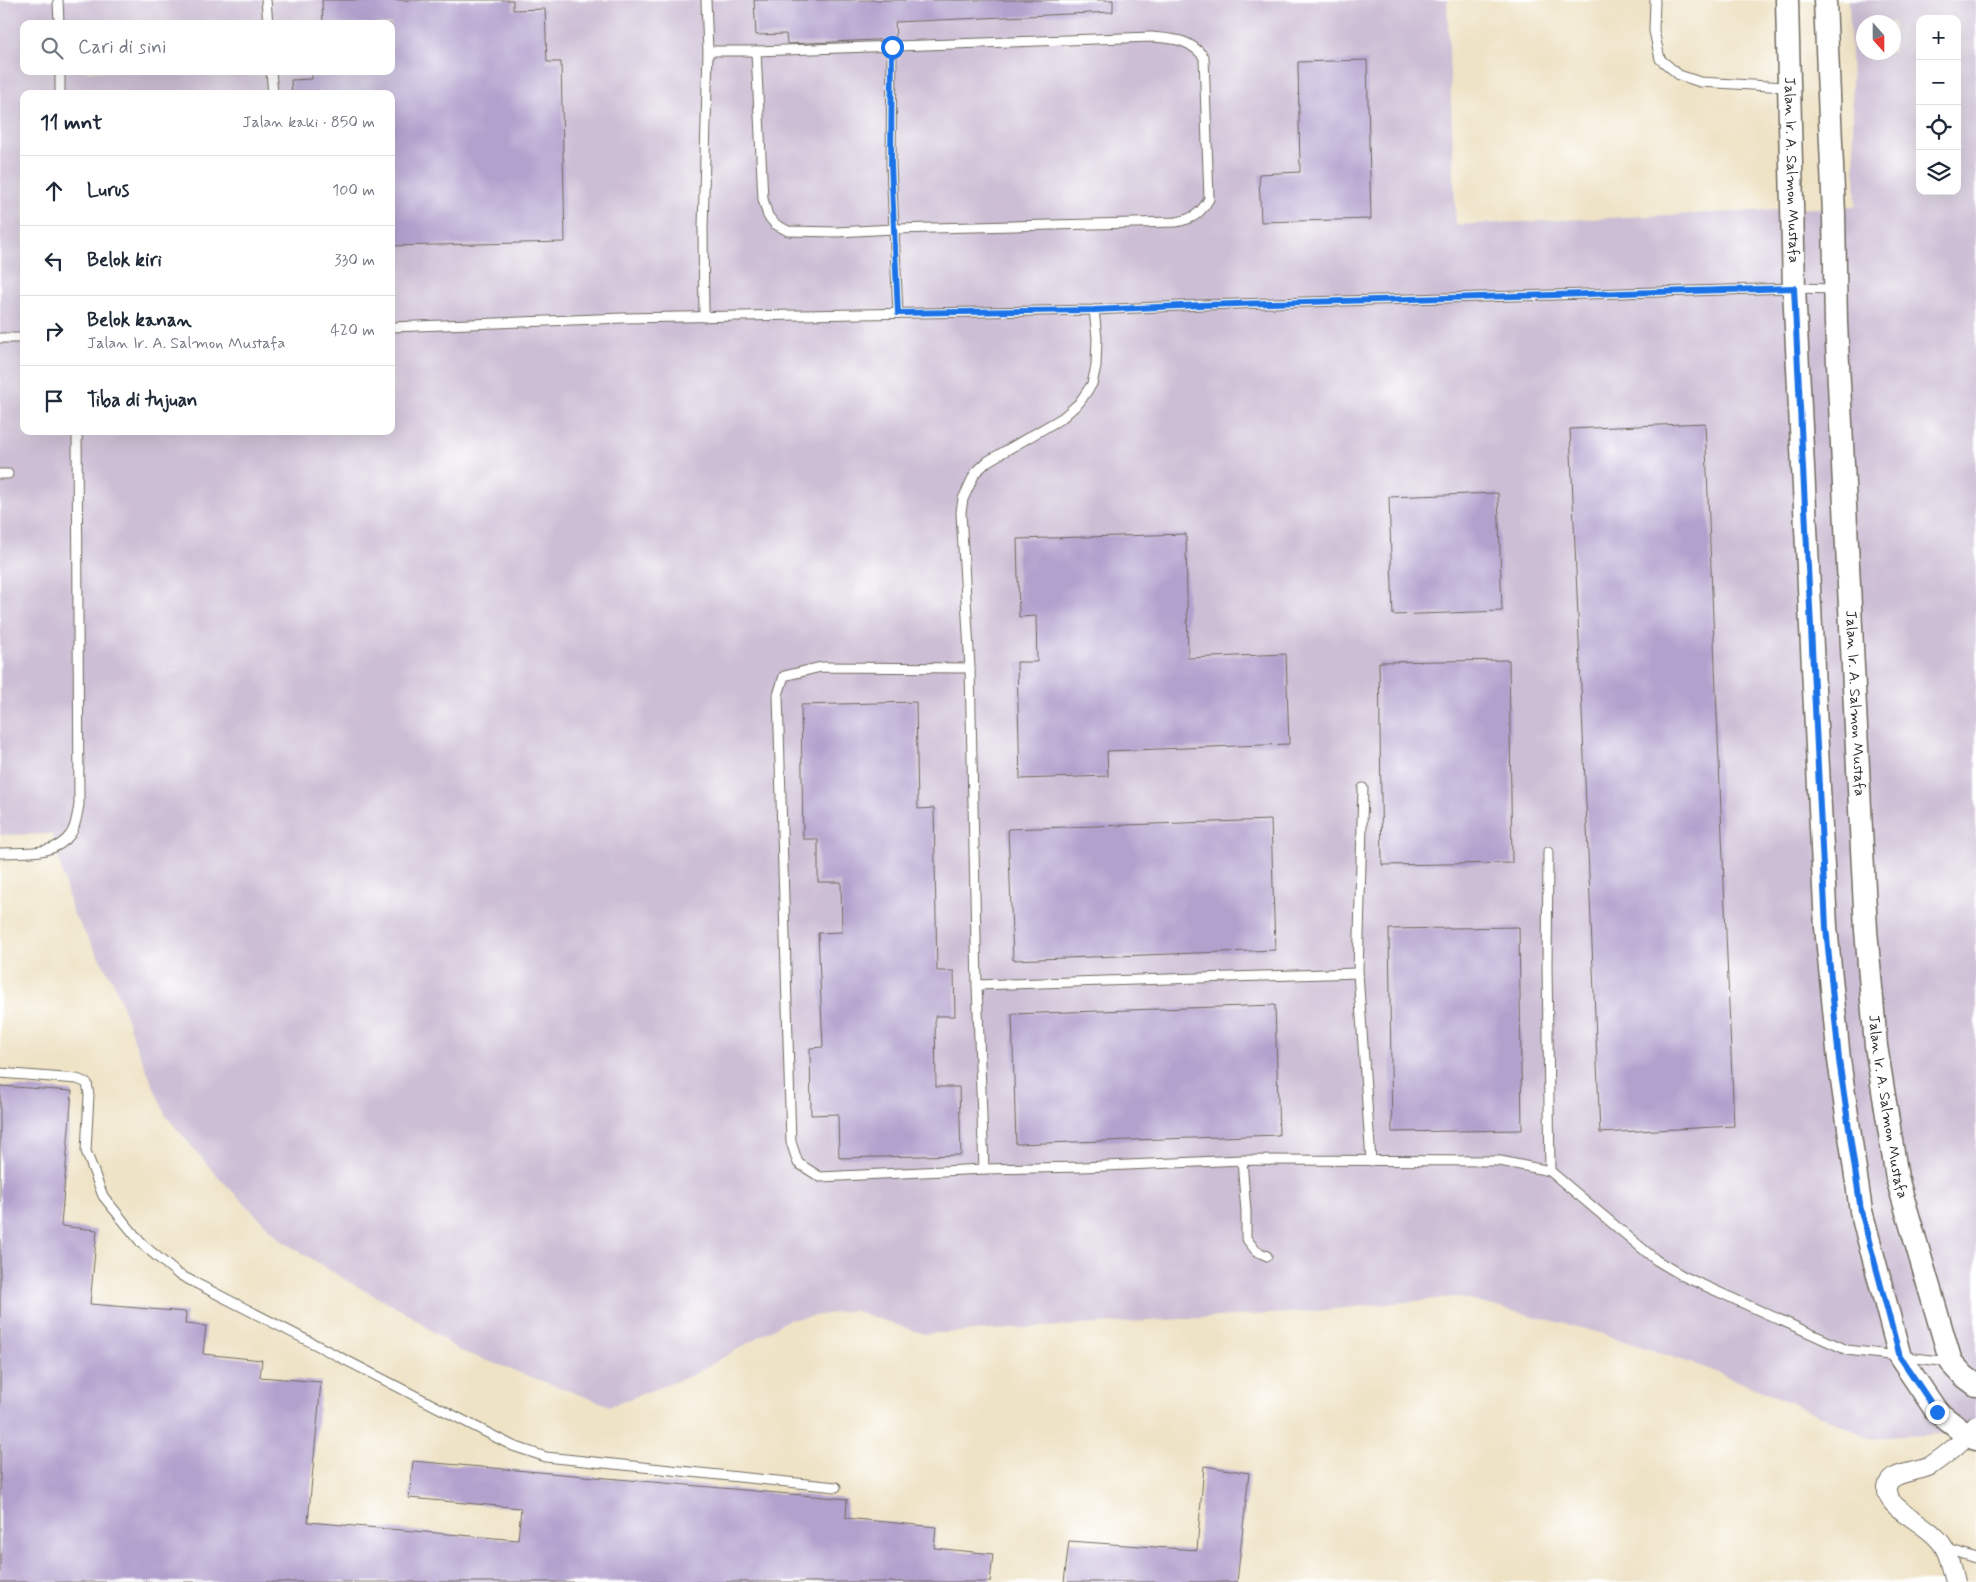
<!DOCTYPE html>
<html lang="id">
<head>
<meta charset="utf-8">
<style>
  body { margin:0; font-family:Mynerve,sans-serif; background:#f6f6f7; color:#1f2937 }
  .controls { position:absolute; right:15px; top:15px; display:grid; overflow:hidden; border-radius:10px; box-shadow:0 5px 20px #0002 }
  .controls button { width:45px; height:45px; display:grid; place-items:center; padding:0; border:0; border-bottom:1px solid #e0e1e3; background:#fff; color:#1f2937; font:25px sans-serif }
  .compass { position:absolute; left:1856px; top:15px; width:45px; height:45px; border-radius:50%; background:#fff; box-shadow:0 5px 20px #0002; rotate:159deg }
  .stop { position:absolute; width:15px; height:15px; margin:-11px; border:4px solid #1a73e8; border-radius:50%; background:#fff }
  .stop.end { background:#1a73e8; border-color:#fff; box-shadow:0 1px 5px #0008 }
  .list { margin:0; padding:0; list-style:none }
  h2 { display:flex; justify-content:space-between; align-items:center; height:65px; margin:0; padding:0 20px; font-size:21px }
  h2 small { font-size:16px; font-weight:400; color:#747a83 }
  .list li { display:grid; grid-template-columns:32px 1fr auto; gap:15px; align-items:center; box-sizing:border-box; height:70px; padding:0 20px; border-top:1px solid #e0e1e3 }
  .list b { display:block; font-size:19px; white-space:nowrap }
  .list p { margin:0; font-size:16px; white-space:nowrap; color:#747a83 }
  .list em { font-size:16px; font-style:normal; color:#747a83 }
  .icon { flex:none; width:28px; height:28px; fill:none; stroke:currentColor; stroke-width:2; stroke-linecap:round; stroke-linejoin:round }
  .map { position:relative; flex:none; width:1976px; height:1582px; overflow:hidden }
  .search { position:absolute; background:#fff; box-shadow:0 5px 20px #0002; left:20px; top:20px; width:375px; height:55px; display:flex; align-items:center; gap:12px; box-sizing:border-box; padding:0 18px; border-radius:10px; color:#747a83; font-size:19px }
  .panel { position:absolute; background:#fff; box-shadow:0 5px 20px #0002; left:20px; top:90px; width:375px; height:345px; border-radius:10px }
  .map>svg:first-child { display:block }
  .industrial { fill:#ccbed4; fill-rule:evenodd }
  .building { fill:#b2a1cd }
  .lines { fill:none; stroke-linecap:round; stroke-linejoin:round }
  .service-casing { stroke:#706b61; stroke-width:11 }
  .minor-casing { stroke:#706b61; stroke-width:20 }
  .tertiary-casing { stroke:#706b61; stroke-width:25 }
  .service { stroke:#fff; stroke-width:9 }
  .minor { stroke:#fff; stroke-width:18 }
  .tertiary { stroke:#fff; stroke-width:22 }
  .route { stroke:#1a73e8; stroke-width:6 }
  .labels { text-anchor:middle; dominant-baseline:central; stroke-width:4; stroke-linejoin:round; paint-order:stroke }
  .street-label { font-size:15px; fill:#2b2b2b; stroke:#fff }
</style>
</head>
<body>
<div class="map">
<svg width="1976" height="1582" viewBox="0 0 1976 1582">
  <rect width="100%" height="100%" fill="#fff"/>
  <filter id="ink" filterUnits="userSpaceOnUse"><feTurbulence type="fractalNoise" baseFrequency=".02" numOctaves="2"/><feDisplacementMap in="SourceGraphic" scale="10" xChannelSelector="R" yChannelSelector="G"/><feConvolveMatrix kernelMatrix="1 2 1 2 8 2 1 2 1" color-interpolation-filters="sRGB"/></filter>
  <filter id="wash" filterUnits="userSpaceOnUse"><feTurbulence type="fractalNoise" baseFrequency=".0096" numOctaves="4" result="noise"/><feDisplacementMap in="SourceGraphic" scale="20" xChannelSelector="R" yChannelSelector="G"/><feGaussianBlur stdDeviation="1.12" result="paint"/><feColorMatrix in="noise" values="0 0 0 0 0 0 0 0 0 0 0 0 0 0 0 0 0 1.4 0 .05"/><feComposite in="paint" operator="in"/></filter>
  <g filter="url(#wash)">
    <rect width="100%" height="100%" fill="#efe3c6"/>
    <!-- industrial -->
    <path class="industrial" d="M0,0H1447L1456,225L1856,206L1849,0H1976V1432L1870,1438L1794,1404L1703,1367L1593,1331L1457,1297L1305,1312L924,1334L852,1310L788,1320L693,1375L610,1406L458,1350L410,1315L349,1282L281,1240L217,1176L166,1116L135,1043L115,985L72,911L52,834L0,835ZM1920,19H1957V191H1920ZM1864,22H1894V52H1864ZM24,24H391V71H24ZM24,94H391V431H24Z"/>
    <g id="blocks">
      <!-- building -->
      <g class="building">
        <polygon points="322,0 513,0 513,10 545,9 547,62 561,62 565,242 391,246 391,94 292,94 291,80 312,79 312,71 391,71 391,24 323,24"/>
        <polygon points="754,0 1113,0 1113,12 895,22 896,39 787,44 786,34 756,35"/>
        <polygon points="1367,60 1371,219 1261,222 1259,174 1300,172 1298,62"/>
        <polygon points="1705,423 1734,1126 1600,1133 1570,429"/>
        <polygon points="1498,493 1502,611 1393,615 1389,497"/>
        <polygon points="1186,534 1188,658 1286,654 1289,744 1107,751 1108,776 1020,779 1017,662 1037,662 1036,616 1019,617 1017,539"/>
        <polygon points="1509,660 1512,863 1382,865 1379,662"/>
        <polygon points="916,702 918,809 934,808 937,971 954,971 955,1016 935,1016 936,1087 959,1087 961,1155 839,1158 838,1114 811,1115 810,1048 823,1047 818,933 842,932 841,882 818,882 818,839 803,839 801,705"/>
        <polygon points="1271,820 1275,950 1013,960 1008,829"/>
        <polygon points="1519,927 1522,1130 1392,1132 1389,929"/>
        <polygon points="1275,1005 1279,1135 1016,1144 1012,1014"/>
        <polygon points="0,1086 72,1091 61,1226 97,1230 90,1304 186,1312 185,1324 206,1326 203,1354 262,1360 260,1377 321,1382 308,1522 518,1540 521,1508 409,1498 413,1461 847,1499 846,1518 936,1527 934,1548 993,1554 990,1582 0,1582"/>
        <polygon points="1204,1466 1249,1473 1237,1582 1064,1582 1069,1541 1197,1550"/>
      </g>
    </g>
  </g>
  <g filter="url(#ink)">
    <use href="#blocks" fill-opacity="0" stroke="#706b61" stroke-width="1"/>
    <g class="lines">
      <defs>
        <g id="service">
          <polyline points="58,0 59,24"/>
          <polyline points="266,0 268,24"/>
          <polyline points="1655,0 1654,31 1660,59 1679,75 1700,82 1788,87"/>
          <path d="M708,51H756L1152,37C1175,39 1189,39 1204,57L1209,199C1200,214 1193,219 1176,222L894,229L898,313"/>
          <polyline points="756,51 763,199 768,216 775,224 788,231 837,232 894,229 891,164 892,47"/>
          <polyline points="60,71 60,94"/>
          <polyline points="271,71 273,94"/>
          <polyline points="704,317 703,228 708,51 706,0"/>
          <polyline points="391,327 623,318 1094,310 1202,305 1794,288 1835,289"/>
          <polyline points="0,338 24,338"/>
          <polyline points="0,474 8,474"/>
          <polyline points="970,668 821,667 784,676 778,695 791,1142 798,1163 820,1177 984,1169 1082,1167 1242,1160 1500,1161 1550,1171 1656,1260 1683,1276 1847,1350 1949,1362"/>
          <polyline points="1363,788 1358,973 1371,1161"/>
          <polyline points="1548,852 1547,967 1550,1171"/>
          <path d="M0,853C23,852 55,856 70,835C76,828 77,814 79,805L77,431"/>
          <polyline points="977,985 1358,973"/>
          <polyline points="0,1073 77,1079 87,1083 89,1095 86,1151 103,1196 142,1244 178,1274 513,1446 546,1457 836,1487"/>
          <polyline points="1242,1160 1246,1212 1246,1238 1256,1251 1267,1256"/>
          <polyline points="984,1169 977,985 970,668 961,512 963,499 975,473 988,461 1062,418 1079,403 1092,384 1096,366 1097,338 1094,310"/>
          <polyline points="1945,1548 1976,1558"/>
        </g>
        <path id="minor" d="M1955,1582C1952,1571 1950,1559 1945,1549C1937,1533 1916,1522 1902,1511C1895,1506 1887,1499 1887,1490C1886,1471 1918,1473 1930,1466C1946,1455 1964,1441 1976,1425"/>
        <g id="tertiary">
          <path id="s1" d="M1787,0L1794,288L1826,927L1839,1060L1861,1211L1900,1357L1937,1412L1968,1436L1976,1439"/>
          <path id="s2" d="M1825,0L1834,215L1836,323L1866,930L1876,1046L1897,1178L1941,1328L1951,1362L1964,1376L1976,1385"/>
        </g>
      </defs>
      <!-- service casing -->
      <use href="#service" class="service-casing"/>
      <!-- minor casing -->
      <use href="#minor" class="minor-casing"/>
      <!-- tertiary casing -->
      <use href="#tertiary" class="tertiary-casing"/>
      <!-- service -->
      <use href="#service" class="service"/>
      <!-- minor -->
      <use href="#minor" class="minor"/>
      <!-- tertiary -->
      <use href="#tertiary" class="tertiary"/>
    </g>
  </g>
  <g class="lines" filter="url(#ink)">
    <!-- route -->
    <polyline class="route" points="892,47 891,164 898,313 1094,310 1202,305 1794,288 1826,927 1839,1060 1861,1211 1900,1357 1937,1412"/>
  </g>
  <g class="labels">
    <!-- street labels -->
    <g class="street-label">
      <text stroke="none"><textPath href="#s1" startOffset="170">Jalan Ir. A. Salmon Mustafa</textPath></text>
      <text stroke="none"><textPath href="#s2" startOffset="704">Jalan Ir. A. Salmon Mustafa</textPath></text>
      <text stroke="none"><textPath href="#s2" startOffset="1109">Jalan Ir. A. Salmon Mustafa</textPath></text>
    </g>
  </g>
</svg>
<div class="controls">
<button>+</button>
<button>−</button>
<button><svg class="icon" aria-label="locate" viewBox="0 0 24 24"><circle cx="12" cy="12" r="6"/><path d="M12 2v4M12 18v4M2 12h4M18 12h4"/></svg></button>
<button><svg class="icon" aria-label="layers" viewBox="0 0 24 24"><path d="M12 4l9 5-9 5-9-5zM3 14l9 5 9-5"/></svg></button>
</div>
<svg class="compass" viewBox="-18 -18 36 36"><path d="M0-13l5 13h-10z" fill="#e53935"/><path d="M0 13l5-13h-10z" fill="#747a83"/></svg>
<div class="stop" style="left:892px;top:47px"></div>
<div class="stop end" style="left:1937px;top:1412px"></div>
<div class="search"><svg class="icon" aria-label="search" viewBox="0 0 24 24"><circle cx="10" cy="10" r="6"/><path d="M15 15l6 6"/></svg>Cari di sini</div>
<section class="panel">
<h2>11 mnt<small>Jalan kaki · 850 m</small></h2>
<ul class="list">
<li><svg class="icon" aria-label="ahead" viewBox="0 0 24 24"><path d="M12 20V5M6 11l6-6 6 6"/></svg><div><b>Lurus</b></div><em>100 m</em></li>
<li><svg class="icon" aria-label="left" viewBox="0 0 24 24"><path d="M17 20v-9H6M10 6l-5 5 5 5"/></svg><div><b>Belok kiri</b></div><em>330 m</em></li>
<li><svg class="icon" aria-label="right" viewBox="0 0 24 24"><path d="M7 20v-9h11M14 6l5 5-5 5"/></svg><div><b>Belok kanan</b><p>Jalan Ir. A. Salmon Mustafa</p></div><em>420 m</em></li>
<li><svg class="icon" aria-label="arrive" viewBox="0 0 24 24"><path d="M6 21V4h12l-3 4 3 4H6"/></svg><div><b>Tiba di tujuan</b></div></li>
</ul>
</section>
</div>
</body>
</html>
